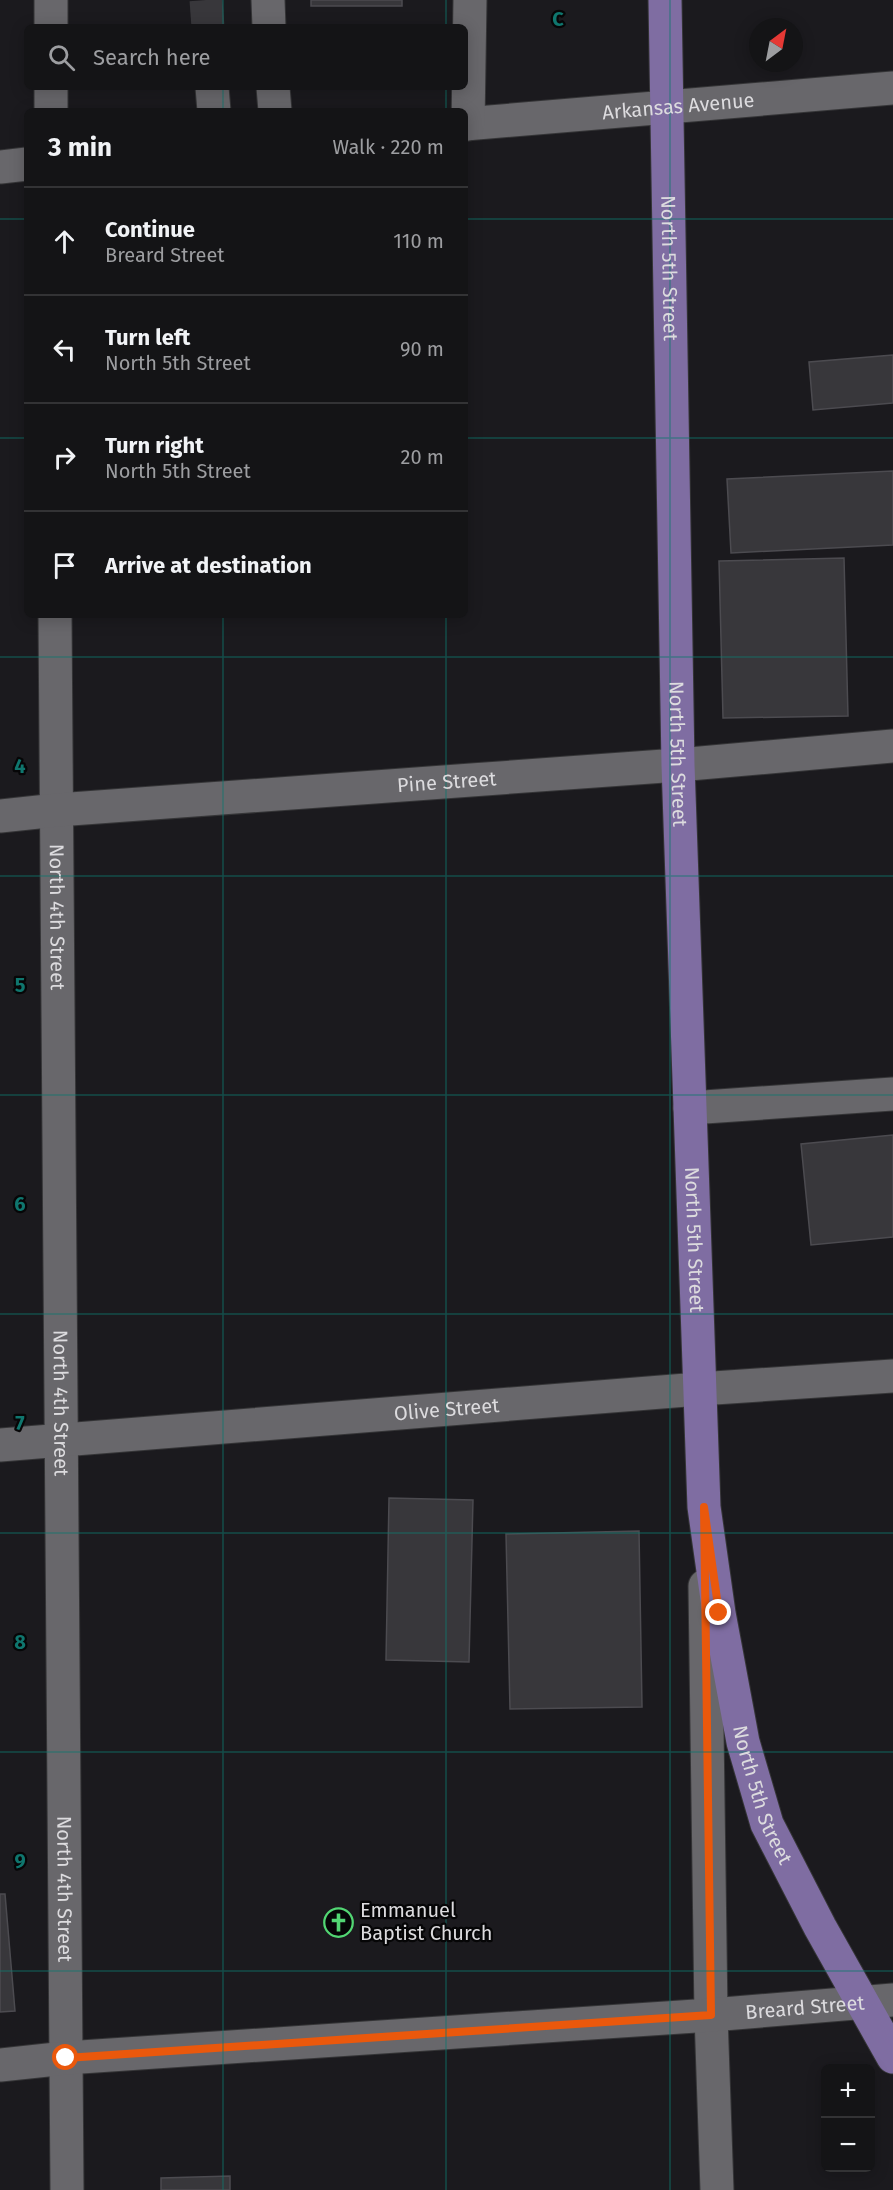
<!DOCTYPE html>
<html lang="en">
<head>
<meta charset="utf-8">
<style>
  body { margin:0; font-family:"Fira Sans",sans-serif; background:#212123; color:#f1f3f6 }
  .controls { position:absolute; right:18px; bottom:18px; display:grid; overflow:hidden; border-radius:9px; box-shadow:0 3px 15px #0003 }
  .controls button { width:54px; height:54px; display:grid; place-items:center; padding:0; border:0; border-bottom:2px solid #333335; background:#141416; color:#f1f3f6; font:30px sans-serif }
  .compass { position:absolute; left:749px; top:18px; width:54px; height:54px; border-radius:50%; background:#141416; box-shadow:0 3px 15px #0003; rotate:32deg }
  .stop { position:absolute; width:18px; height:18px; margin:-14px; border:4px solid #ea580c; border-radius:50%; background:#fff }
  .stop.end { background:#ea580c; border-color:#fff; box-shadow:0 2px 6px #0008 }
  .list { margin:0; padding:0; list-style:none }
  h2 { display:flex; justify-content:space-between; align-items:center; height:78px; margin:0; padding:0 24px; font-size:26px }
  h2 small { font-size:20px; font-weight:400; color:#9d9ea1 }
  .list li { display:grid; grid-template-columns:39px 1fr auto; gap:18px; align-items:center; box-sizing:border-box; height:108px; padding:0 24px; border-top:2px solid #333335 }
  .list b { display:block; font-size:22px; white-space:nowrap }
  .list p { margin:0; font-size:20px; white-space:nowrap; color:#9d9ea1 }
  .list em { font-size:20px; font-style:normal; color:#9d9ea1 }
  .icon { flex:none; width:33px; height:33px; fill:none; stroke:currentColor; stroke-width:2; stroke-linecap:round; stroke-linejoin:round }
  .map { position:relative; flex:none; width:893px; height:2190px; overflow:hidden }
  .search { position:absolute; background:#141416; box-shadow:0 3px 15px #0003; left:24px; top:24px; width:444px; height:66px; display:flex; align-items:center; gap:15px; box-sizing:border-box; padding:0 21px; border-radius:9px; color:#9d9ea1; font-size:22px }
  .panel { position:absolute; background:#141416; box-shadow:0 3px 15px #0003; left:24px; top:108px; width:444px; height:510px; border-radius:9px }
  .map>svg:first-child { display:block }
  .building { fill:#38373b; stroke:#4c4b50; stroke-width:1.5 }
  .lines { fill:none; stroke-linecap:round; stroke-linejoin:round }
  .minor-tunnel { stroke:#38373b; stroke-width:33; stroke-dasharray:33 16; stroke-linecap:butt }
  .minor-casing { stroke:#353537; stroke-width:35 }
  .major-casing { stroke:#353537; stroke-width:35 }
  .minor { stroke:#68676b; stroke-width:33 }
  .major { stroke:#7f6da2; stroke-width:33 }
  .route { stroke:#ea580c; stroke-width:8 }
  .grid { fill:none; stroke:#0f766e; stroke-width:1.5; stroke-opacity:0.55 }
  .labels { text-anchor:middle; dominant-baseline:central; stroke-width:4.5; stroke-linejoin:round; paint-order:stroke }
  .street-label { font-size:20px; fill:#dcdbde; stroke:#060607 }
  .poi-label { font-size:20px; fill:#dcdbde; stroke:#060607; text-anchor:start }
  .grid-label { font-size:20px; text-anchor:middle; font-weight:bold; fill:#0f766e; stroke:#060607; stroke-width:4.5; stroke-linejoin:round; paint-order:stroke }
</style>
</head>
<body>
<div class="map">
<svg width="893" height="2190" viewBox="0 0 893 2190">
  <rect width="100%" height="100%" fill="#1b1a1e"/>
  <!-- building -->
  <g class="building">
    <rect x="311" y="0" width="91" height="6"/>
    <polygon points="893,355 893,403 813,410 809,362"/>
    <polygon points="893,471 893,545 731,553 727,479"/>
    <polygon points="844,558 848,716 723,718 719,561"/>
    <polygon points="893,1135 893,1237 811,1245 801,1144"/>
    <polygon points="389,1498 473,1500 469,1662 386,1660"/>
    <polygon points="639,1531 642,1707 510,1709 506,1534"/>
    <polygon points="0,1894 5,1894 15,2011 0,2012"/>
    <polygon points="230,2176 230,2190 161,2190 161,2178"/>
  </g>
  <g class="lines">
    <!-- minor-tunnel -->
    <polyline class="minor-tunnel" points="206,0 208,27"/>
    <defs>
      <g id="minor">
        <polyline points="51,0 51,27"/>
        <polyline points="268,0 269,27"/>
        <polyline points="51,87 51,111"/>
        <polyline points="212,87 214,111"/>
        <polyline points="273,87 275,111"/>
        <path id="s1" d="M465,124L893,88"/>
        <polyline points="468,124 470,0"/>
        <polyline points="0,167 27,164"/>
        <path id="s2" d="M55,615L67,2190"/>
        <path id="s3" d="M0,816L57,810L678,765L893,746"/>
        <polyline points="690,1108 893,1094"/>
        <path id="s4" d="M0,1445L699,1389L893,1376"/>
        <polyline points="705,1586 711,2015 717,2190"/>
        <path id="s5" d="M0,2065L66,2058L711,2015L893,2000"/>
      </g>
      <g id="major">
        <path id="s6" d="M665,0L678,765L704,1507L719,1613L743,1742L767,1824L820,1927L893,2057"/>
      </g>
    </defs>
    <!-- minor casing -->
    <use href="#minor" class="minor-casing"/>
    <!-- major casing -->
    <use href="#major" class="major-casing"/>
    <!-- minor -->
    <use href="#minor" class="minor"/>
    <!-- major -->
    <use href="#major" class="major"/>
  </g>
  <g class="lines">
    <!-- route -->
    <polyline class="route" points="66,2058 711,2015 704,1507 719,1613"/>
  </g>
  <!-- grid -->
  <path class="grid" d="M223,0V27M446,0V27M670,0V2190M223,87V111M446,87V111M0,219H27M465,219H893M0,438H27M465,438H893M223,615V2190M446,615V2190M0,657H893M0,876H893M0,1095H893M0,1314H893M0,1533H893M0,1752H893M0,1971H893"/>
  <!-- icons -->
  <defs>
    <symbol id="church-ring" viewBox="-11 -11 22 22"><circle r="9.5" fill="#060607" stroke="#52d673" stroke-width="1.5"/><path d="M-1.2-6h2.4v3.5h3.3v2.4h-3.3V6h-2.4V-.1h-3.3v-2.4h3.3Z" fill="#52d673"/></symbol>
  </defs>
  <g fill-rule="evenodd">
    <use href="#church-ring" x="322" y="1906" width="33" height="33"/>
  </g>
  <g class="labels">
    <!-- street labels -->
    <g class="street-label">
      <text stroke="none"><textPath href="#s1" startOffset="214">Arkansas Avenue</textPath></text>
      <text stroke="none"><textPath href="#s6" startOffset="268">North 5th Street</textPath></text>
      <text stroke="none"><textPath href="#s6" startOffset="754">North 5th Street</textPath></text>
      <text stroke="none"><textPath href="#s3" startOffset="448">Pine Street</textPath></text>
      <text stroke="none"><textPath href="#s2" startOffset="302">North 4th Street</textPath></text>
      <text stroke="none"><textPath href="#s6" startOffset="1240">North 5th Street</textPath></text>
      <text stroke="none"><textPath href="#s2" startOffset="788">North 4th Street</textPath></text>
      <text stroke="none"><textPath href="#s4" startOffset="448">Olive Street</textPath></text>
      <text stroke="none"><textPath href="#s6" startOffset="1802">North 5th Street</textPath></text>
      <text stroke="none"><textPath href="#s2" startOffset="1274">North 4th Street</textPath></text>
      <text stroke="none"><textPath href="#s5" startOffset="807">Breard Street</textPath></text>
    </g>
    <!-- poi labels -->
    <g class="poi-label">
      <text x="360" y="1910">Emmanuel<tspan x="360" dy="23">Baptist Church</tspan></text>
    </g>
  </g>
  <g class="grid-label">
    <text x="558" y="26">C</text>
    <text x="20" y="773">4</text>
    <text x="20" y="992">5</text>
    <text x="20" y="1211">6</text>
    <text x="20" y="1430">7</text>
    <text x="20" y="1649">8</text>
    <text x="20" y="1868">9</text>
  </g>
</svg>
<div class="controls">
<button>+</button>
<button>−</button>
</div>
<svg class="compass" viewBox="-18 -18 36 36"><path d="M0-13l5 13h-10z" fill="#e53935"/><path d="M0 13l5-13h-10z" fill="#9d9ea1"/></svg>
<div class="stop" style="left:66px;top:2058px"></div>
<div class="stop end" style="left:719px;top:1613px"></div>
<div class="search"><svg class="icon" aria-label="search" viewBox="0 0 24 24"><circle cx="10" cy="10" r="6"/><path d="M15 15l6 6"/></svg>Search here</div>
<section class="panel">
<h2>3 min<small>Walk · 220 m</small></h2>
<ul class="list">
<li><svg class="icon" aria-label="ahead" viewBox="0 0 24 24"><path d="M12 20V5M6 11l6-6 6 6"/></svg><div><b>Continue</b><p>Breard Street</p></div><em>110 m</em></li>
<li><svg class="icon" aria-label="left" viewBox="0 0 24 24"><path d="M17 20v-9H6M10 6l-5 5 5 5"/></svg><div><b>Turn left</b><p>North 5th Street</p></div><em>90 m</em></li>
<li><svg class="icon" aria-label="right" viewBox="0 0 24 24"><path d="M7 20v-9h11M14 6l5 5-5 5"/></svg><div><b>Turn right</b><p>North 5th Street</p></div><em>20 m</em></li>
<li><svg class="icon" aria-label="arrive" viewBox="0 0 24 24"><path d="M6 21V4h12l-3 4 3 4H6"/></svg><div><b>Arrive at destination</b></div></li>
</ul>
</section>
</div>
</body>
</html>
